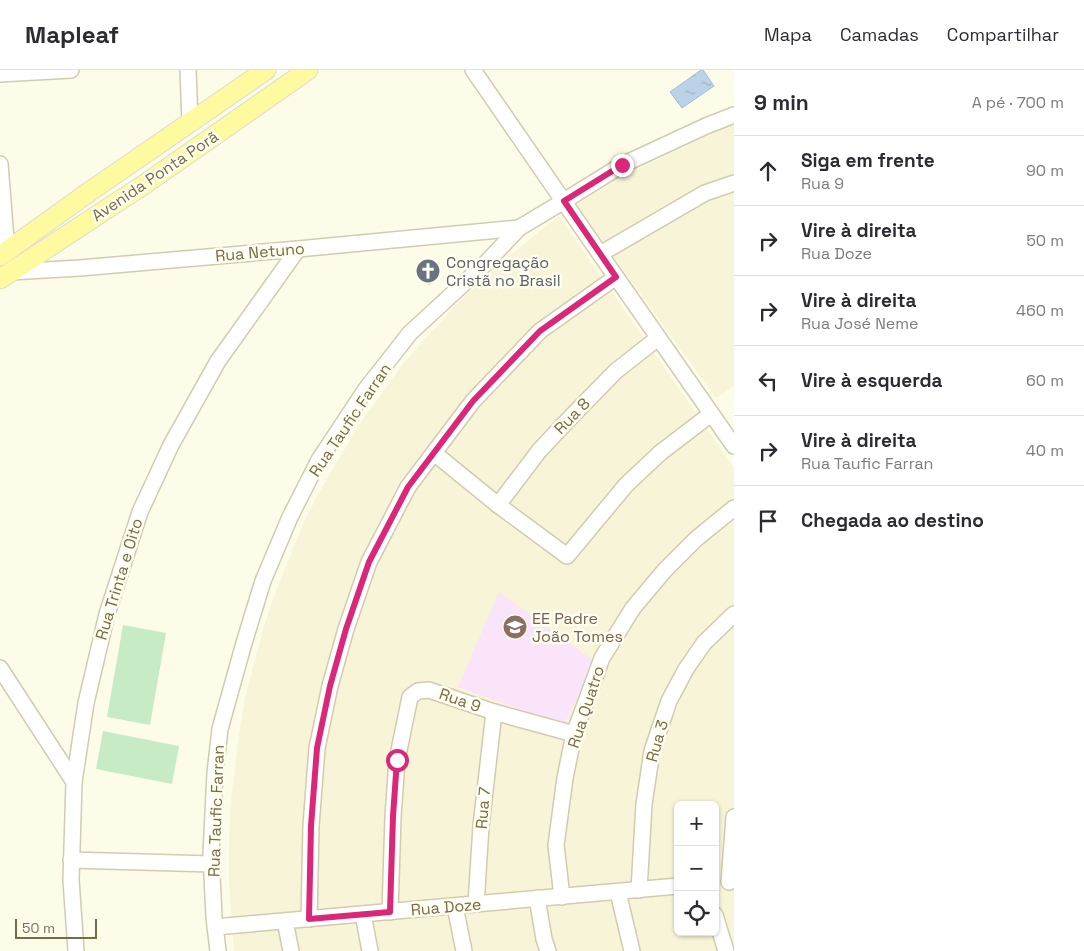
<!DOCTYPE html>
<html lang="pt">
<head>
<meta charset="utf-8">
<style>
  body { margin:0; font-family:"Space Grotesk",sans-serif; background:#f7f7f7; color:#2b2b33 }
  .controls { position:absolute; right:15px; bottom:15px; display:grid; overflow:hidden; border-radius:8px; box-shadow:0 1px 4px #0004 }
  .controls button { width:45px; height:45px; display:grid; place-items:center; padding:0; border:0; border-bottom:1px solid #e1e1e2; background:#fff; color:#2b2b33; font:25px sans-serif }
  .scale { position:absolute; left:15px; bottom:12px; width:82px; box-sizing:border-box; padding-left:5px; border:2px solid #786b4a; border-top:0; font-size:14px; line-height:18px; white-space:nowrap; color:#786b4a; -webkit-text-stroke:4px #fffeef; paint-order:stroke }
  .stop { position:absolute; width:15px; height:15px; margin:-11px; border:4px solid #db2777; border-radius:50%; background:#fff }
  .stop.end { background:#db2777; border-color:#fff; box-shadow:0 1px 5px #0008 }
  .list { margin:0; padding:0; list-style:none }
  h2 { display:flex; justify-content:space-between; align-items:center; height:65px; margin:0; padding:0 20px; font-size:21px }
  h2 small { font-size:16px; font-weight:400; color:#7c7c81 }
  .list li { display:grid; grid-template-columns:32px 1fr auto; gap:15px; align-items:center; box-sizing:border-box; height:70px; padding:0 20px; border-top:1px solid #e1e1e2 }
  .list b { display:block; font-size:19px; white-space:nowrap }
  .list p { margin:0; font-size:16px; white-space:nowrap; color:#7c7c81 }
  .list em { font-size:16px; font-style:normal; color:#7c7c81 }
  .icon { flex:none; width:28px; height:28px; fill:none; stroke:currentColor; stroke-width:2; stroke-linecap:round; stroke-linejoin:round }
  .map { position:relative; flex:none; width:734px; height:881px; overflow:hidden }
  header { display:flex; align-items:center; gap:30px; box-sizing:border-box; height:70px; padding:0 25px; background:#fff; border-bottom:1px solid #e1e1e2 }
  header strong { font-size:24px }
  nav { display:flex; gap:28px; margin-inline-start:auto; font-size:18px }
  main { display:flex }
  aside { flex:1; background:#fff }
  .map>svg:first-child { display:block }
  .residential { fill:#f7f4d8; fill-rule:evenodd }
  .education { fill:#f9e4fa }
  .grass { fill:#c7ecc5 }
  .water { fill:url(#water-ripples); stroke:#a1bdda }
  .building { fill:url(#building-cross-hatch); stroke:#e7d39e }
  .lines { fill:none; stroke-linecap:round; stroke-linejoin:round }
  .minor-casing { stroke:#d2cbaf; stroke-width:18 }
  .major-casing { stroke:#dfdbd4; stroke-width:21 }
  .minor { stroke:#fff; stroke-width:15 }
  .major { stroke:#fdfa9f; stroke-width:19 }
  .route { stroke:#db2777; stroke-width:6 }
  .labels { text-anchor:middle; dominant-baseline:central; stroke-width:5; stroke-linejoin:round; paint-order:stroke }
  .street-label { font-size:16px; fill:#786b4a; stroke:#fffeef }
  .worship-label { font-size:16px; fill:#5b616d; stroke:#fffeef; text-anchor:start }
  .education-label { font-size:16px; fill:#785e54; stroke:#fffeef; text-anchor:start }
</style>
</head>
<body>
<header>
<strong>Mapleaf</strong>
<nav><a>Mapa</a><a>Camadas</a><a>Compartilhar</a></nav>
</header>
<main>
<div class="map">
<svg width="734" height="881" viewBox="0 0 734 881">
  <defs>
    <pattern id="water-ripples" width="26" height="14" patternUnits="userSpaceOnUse" patternTransform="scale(1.25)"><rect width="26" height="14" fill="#bbd2e8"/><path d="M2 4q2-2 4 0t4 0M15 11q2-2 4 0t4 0" fill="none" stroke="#9daebe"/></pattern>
    <pattern id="building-cross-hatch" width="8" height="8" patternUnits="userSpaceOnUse" patternTransform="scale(1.25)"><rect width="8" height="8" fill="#f3e6be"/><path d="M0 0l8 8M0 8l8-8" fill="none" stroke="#cabe9c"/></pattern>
  </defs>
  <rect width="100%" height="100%" fill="#fdfce8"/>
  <!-- residential -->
  <g class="residential">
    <polygon points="734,55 734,316 716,328 576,135 623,106 728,56"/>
    <path d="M559,146L734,398V881H234L229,813V776L230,739L239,665L245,628L264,556L276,521L304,452L321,419L359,355L403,294L452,239L479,213L506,188ZM678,735H715V862H678Z"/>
  </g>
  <!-- education -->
  <polygon class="education" points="499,522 594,591 564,655 458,617"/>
  <!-- grass -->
  <g class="grass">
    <polygon points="123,555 166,563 150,655 107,647"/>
    <polygon points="103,661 179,676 172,714 96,699"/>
  </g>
  <!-- water -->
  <polygon class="water" points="701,0 703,0 714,16 682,38 670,22"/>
  <!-- building -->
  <polygon class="building" points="426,189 440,203 429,215 416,200 419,195"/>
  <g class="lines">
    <defs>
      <g id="minor">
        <polyline points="188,0 190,52"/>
        <polyline points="473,0 600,184 734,376"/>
        <polyline points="0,4 71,0"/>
        <polyline points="0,94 7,182"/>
        <polyline points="600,184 705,123 734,113"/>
        <polyline points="10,202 80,198 298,179 519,158"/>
        <polyline points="434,383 498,435 567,486 626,415 660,383 711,344"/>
        <polyline points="498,435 539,381 570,348 616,301 658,268"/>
        <polyline points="0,598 74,712"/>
        <polyline points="71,790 212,794"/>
        <polyline points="729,812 734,747"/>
        <polyline points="639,820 644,734 652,681 669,631 686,599 704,573 734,544"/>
        <polyline points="618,822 632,881"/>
        <polyline points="562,827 556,775 565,708 574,664 602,588 633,538 665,500 696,469 734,438"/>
        <polyline points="537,828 544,869 548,881"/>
        <polyline points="476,834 481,756 494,642"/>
        <polyline points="455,836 464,881"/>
        <polyline points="390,842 393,747 397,690 410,627 418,621 429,620 494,642 574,664"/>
        <polyline points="363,844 370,881"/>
        <polyline points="715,845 726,881"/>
        <polyline points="309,849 311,756 317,678 330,616 346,559 369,492 408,417 473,331 540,261 616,207"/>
        <polyline points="285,851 291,881"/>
        <polyline points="215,857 678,816"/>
        <polyline points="76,881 71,810 74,712 86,633 107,544 140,442 171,375 218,291 298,179"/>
        <polyline points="218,881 214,847 211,784 215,703 220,659 244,573 263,511 290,447 319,390 366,319 410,263 485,194 519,158 564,131 622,95 706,56 734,45"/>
      </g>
      <g id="major">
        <polyline points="0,186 89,122 266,0"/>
        <polyline points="0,209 145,114 308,0"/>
      </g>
    </defs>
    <!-- minor casing -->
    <use href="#minor" class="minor-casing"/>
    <!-- major casing -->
    <use href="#major" class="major-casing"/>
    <!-- minor -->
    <use href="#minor" class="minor"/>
    <!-- major -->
    <use href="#major" class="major"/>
  </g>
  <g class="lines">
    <!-- route -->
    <polyline class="route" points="397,690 393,746 390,842 309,849 311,756 317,678 330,616 346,559 369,492 408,417 473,331 540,261 616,207 564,131 622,95"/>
  </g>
  <!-- icons -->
  <defs>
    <symbol id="church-disc" viewBox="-11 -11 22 22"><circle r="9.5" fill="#6b7280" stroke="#fffeef"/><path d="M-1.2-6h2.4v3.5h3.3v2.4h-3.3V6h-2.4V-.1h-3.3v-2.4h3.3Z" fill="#fff"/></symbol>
    <symbol id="school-disc" viewBox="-11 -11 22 22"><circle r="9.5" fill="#8d6e63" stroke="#fffeef"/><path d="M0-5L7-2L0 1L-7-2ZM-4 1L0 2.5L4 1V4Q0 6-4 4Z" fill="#fff"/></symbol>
  </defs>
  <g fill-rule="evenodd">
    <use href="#church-disc" x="414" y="187" width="28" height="28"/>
    <use href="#school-disc" x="501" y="543" width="28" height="28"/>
  </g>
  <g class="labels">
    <!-- street labels -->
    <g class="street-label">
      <text transform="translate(155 106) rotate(-34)">Avenida Ponta Porã</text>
      <text transform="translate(260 182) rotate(-5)">Rua Netuno</text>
      <text transform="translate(572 346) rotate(-46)">Rua 8</text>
      <text transform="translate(350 350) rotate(-56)">Rua Taufic Farran</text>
      <text transform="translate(119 509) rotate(-73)">Rua Trinta e Oito</text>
      <text transform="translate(460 630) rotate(19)">Rua 9</text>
      <text transform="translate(586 637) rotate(-72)">Rua Quatro</text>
      <text transform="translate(657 671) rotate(-74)">Rua 3</text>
      <text transform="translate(483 738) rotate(-85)">Rua 7</text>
      <text transform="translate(216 741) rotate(-88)">Rua Taufic Farran</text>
      <text transform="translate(446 837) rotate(-5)">Rua Doze</text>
    </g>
    <!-- worship labels -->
    <g class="worship-label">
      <text x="446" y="192">Congregação<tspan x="446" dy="18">Cristã no Brasil</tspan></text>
    </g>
    <!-- education labels -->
    <g class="education-label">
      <text x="532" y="548">EE Padre<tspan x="532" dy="18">João Tomes</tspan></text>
    </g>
  </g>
</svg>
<div class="controls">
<button>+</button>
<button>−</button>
<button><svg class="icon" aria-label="locate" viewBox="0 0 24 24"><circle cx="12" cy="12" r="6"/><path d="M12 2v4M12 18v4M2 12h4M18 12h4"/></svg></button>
</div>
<div class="scale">50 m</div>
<div class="stop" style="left:397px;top:690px"></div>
<div class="stop end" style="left:622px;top:95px"></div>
</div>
<aside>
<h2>9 min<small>A pé · 700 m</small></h2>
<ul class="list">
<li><svg class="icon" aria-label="ahead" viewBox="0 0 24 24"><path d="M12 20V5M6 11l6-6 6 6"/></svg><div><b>Siga em frente</b><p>Rua 9</p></div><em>90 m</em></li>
<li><svg class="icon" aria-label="right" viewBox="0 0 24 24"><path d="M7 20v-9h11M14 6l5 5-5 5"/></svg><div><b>Vire à direita</b><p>Rua Doze</p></div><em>50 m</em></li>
<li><svg class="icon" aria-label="right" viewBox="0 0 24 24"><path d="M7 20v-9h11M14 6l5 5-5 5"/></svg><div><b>Vire à direita</b><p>Rua José Neme</p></div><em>460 m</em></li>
<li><svg class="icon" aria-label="left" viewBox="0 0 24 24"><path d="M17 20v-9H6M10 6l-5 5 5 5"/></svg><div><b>Vire à esquerda</b></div><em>60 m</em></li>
<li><svg class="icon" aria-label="right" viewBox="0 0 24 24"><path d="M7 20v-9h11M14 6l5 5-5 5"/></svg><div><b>Vire à direita</b><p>Rua Taufic Farran</p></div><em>40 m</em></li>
<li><svg class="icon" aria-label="arrive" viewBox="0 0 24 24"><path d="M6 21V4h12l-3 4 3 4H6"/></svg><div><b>Chegada ao destino</b></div></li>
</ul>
</aside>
</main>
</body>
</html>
